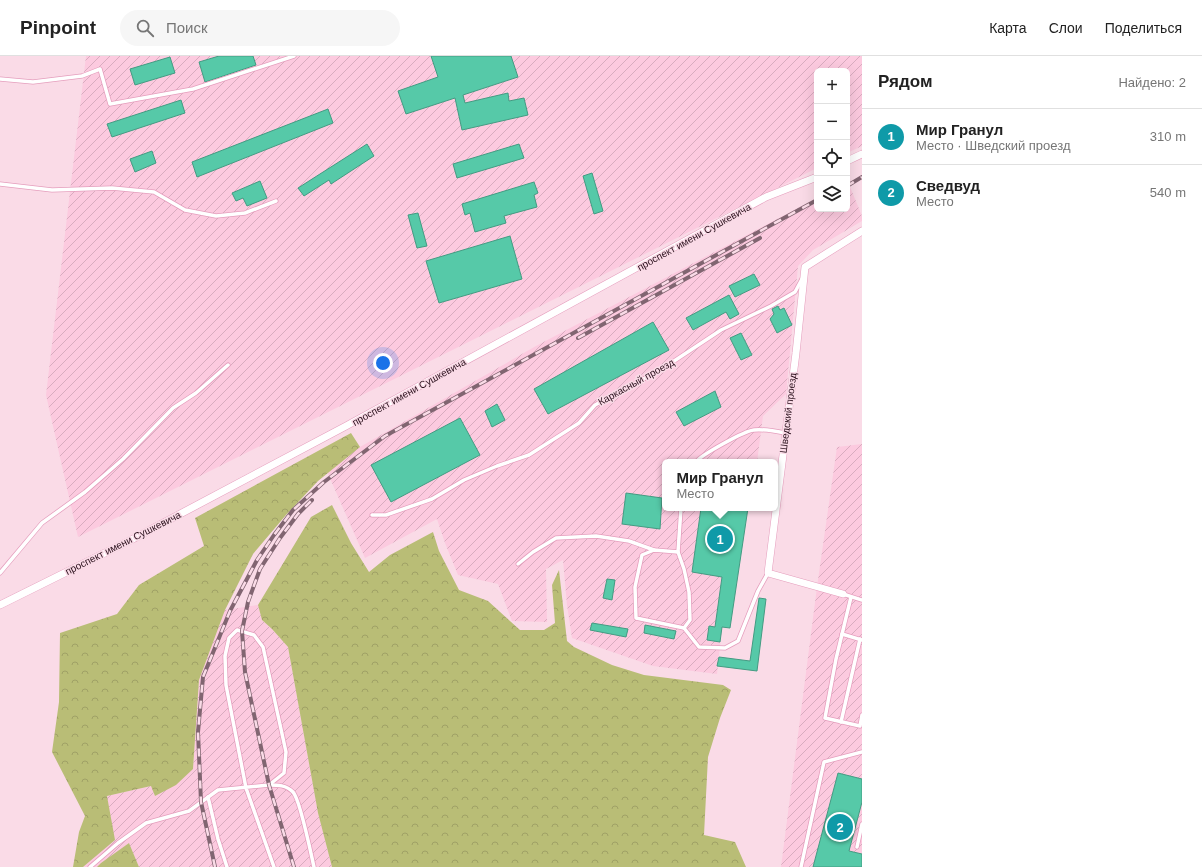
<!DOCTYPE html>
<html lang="ru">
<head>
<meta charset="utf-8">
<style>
  body { margin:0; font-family:Arial,sans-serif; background:#f6f6f6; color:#222 }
  .controls { position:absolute; right:12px; top:12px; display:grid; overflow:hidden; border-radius:6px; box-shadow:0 4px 16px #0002 }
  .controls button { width:36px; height:36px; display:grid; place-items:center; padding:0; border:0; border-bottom:1px solid #e0e0e0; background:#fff; color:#222; font:20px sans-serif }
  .you { position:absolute; left:383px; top:307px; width:14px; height:14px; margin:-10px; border:3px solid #fff; border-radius:50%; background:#1a73e8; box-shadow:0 0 0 6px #1a73e833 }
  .badge { display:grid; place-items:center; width:26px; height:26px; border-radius:50%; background:#ea580c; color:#fff; font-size:13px; font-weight:700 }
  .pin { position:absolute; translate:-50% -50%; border:2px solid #fff; box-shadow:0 1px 4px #0006 }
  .popup { position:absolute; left:662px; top:403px; width:116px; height:52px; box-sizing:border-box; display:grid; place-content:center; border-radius:6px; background:#fff; filter:drop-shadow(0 1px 3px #0005); font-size:13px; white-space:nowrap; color:#767676 }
  .popup b { font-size:15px; color:#222 }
  .popup::after { content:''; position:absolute; left:50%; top:100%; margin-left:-8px; border:8px solid transparent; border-top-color:#fff }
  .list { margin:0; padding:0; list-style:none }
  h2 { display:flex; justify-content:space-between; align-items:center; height:52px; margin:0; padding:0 16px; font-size:17px }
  h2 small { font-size:13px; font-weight:400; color:#767676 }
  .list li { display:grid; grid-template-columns:26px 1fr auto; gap:12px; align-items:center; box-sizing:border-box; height:56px; padding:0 16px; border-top:1px solid #e0e0e0 }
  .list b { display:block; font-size:15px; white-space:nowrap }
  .list p { margin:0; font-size:13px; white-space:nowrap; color:#767676 }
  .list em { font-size:13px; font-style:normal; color:#767676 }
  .icon { flex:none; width:22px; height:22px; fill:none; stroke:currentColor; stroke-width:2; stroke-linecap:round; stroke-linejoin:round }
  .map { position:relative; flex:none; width:862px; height:811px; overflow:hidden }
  header { display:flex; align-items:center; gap:24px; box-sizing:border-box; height:56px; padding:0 20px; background:#fff; border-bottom:1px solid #e0e0e0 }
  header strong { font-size:19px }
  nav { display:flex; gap:22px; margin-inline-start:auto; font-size:14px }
  .search { width:280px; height:36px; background:#f6f6f6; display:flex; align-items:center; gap:10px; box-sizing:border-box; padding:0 14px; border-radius:22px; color:#767676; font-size:15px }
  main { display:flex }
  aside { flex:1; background:#fff }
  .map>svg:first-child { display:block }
  .industrial { fill:url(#industrial-furrows) }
  .forest { fill:url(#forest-crowns) }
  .building { fill:#56c9a8; stroke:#439b82 }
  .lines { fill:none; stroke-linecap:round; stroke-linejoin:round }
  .lane-casing { stroke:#e59ebd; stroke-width:5 }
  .street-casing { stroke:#e59ebd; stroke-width:8 }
  .lane { stroke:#fff; stroke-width:3.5 }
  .street { stroke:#fff; stroke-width:7 }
  .rail-casing { stroke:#816571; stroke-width:4 }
  .rail { stroke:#fadbe7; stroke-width:2.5; stroke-dasharray:8; stroke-linecap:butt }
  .labels { text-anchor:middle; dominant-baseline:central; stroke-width:3; stroke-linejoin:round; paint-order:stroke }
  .street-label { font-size:10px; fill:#2c121e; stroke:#fadbe7 }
</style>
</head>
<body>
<header>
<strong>Pinpoint</strong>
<div class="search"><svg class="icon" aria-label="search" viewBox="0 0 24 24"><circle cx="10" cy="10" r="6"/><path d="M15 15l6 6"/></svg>Поиск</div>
<nav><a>Карта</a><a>Слои</a><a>Поделиться</a></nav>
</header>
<main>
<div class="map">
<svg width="862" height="811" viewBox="0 0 862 811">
  <defs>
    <pattern id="industrial-furrows" width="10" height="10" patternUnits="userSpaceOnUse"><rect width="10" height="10" fill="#fccadf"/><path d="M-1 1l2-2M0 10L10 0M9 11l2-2" fill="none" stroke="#d8acbf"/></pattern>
    <pattern id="forest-crowns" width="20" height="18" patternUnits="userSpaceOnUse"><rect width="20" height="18" fill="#b9bd76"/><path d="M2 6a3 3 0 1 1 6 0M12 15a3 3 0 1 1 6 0" fill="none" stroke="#9fa166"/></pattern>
  </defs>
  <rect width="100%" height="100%" fill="#fadbe7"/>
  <!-- industrial -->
  <g class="industrial">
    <polygon points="86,0 862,0 862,90 847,97 847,15 817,15 817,112 78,481 46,339"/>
    <polygon points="847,126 848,126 862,160 862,165 813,194 798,210 786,338 763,360 757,406 665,406 665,452 748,452 722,571 717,618 653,610 572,582 567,549 563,504 546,513 547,566 512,565 498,528 458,519 445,487 437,463 365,502 325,411 536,290 817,142 817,153 847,153"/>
    <polygon points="862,388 862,811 781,811 817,531 837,391"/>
    <polygon points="258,549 262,564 272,573 288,591 318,757 332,811 139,811 129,787 97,811 83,811 114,784 107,740 151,730 155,740 193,713 199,624 225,554"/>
  </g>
  <!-- forest -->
  <g class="forest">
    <polygon points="351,377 360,391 318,425 286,459 253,498 225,554 199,624 193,713 176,729 155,740 151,730 107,740 115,784 83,811 73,811 79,776 85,760 52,696 59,646 60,577 117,558 139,529 204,490 195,462"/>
    <polygon points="332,449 351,487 369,516 390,499 433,476 439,495 459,534 488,545 520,574 544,574 555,567 552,529 559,514 567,585 574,591 612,609 644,619 723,629 731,634 720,662 708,701 704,779 735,786 746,811 332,811 318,757 288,591 272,573 262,564 258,549 311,461"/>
    <polygon points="129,787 139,811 97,811 101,807"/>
  </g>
  <!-- building -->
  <g class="building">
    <polygon points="219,0 253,0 256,9 205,26 199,6"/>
    <polygon points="431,0 511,0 518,21 463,39 465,47 508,37 509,45 524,42 528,59 462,74 455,42 406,58 398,35 438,21"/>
    <polygon points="170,1 175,17 135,29 130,13"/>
    <polygon points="181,44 185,57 112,81 107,68"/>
    <polygon points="328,53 333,67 197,121 192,106"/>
    <polygon points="367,88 374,100 331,128 329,124 304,140 298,132"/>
    <polygon points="519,88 524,102 457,122 453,108"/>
    <polygon points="152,95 156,107 135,116 130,103"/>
    <polygon points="592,117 603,155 594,158 583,120"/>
    <polygon points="260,125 267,142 247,150 243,142 236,145 232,137"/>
    <polygon points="534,126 538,137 534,139 537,151 504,160 506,167 475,176 470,157 465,159 462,148"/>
    <polygon points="418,157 427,190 417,192 408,159"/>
    <polygon points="510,180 522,223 439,247 426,205"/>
    <polygon points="754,218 760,229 735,241 729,230"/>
    <polygon points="729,239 739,258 730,263 726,256 693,274 686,262"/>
    <polygon points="778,250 780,254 784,252 792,269 777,277 770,263 774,258 772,253"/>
    <polygon points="653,266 669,294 548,358 534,333"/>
    <polygon points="741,277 752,299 741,304 730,282"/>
    <polygon points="715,335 721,351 684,370 676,356"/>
    <polygon points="497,348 505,364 492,371 485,355"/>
    <polygon points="460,362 480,399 391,446 371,409"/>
    <polygon points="626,437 662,442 660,473 622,468"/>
    <polygon points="701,452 748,452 730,572 722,571 720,586 707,584 709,570 715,571 722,521 692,516"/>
    <polygon points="607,523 615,524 612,544 603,542"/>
    <polygon points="759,542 766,543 757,615 717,610 719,601 750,605"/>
    <polygon points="592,567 628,573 626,581 590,574"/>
    <polygon points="645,569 676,575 674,583 644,577"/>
    <polygon points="838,717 862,723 862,746 849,795 862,798 862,811 813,811"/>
  </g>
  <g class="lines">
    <defs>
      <g id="lane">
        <polyline points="0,23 33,26 82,20 100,13 110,48 193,33 294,0"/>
        <polyline points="0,128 52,134 112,132 154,136 185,154 216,160 245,157 276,145"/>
        <path d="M696,406C701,399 744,375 754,374C764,373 775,375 785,377"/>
        <polyline points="681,452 678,496 654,494 642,499 635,531 636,562 684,572 699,591 725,592 738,585 758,535 768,517"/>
        <polyline points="372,459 386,459 432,443 464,424 497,410 529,399 579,367 595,349 662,313 721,274 771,250 795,236 802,223"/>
        <polyline points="678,496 684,513 689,536 690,564 684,572"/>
        <polyline points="518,508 533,496 556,482 596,480 629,485 654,494"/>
        <polyline points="0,517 42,467 85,436 123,403 173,352 196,337 228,309"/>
        <polyline points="843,538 862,544"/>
        <polyline points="851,541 836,603 825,662 860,670 862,659"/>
        <polyline points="842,578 862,584"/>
        <polyline points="841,666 860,583"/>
        <path d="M269,729C278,729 286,729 293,736C300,743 311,798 314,811"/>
        <polyline points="208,741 218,783 227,811"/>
        <polyline points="857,791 862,768"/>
        <polyline points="90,811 118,787 146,767 189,755 218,734 269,729 284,717 286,696 263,591 254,579 237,574 229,582 225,600 226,629 246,732 274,811"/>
        <polyline points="801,811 824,706 862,696"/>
      </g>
      <g id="street">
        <polyline points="847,105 862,98"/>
        <polyline points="843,538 768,517 796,297 805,211 862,175"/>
        <polyline points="0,549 133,483 346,370 766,141 817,121"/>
      </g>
    </defs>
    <!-- lane casing -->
    <use href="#lane" class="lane-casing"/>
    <!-- street casing -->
    <use href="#street" class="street-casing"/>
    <!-- lane -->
    <use href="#lane" class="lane"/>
    <!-- street -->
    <use href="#street" class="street"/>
    <defs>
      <g id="rail">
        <polyline points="847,130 862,121"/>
        <polyline points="578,282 760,182"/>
        <polyline points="215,811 201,746 198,676 203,621 230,555 257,504 274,479 293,454 324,426 385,380 817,144"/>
        <polyline points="294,811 269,729 245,616 242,575 248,546 260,513 280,482 298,458 312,444"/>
      </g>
    </defs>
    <!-- rail casing -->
    <use href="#rail" class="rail-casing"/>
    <!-- rail -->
    <use href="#rail" class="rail"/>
  </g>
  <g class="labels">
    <!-- street labels -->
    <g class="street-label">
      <text transform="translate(694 181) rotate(-29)">проспект имени Сушкевича</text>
      <text transform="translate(636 326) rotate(-29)">Каркасный проезд</text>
      <text transform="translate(409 336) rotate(-29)">проспект имени Сушкевича</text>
      <text transform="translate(788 357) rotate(-83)">Шведский проезд</text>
      <text transform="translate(123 487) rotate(-27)">проспект имени Сушкевича</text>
    </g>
  </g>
</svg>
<div class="controls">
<button>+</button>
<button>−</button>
<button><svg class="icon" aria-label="locate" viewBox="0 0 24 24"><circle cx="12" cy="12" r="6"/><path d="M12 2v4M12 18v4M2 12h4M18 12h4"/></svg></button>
<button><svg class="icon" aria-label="layers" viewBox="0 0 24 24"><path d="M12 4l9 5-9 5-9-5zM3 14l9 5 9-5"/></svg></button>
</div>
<div class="you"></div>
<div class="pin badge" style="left:720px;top:483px;background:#0f9aa8">1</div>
<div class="popup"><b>Мир Гранул</b>Место</div>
<div class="pin badge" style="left:840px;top:771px;background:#0f9aa8">2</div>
</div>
<aside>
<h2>Рядом<small>Найдено: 2</small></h2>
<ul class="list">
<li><span class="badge" style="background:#0f9aa8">1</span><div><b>Мир Гранул</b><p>Место · Шведский проезд</p></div><em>310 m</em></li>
<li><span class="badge" style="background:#0f9aa8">2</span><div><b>Сведвуд</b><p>Место</p></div><em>540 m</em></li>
</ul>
</aside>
</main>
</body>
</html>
